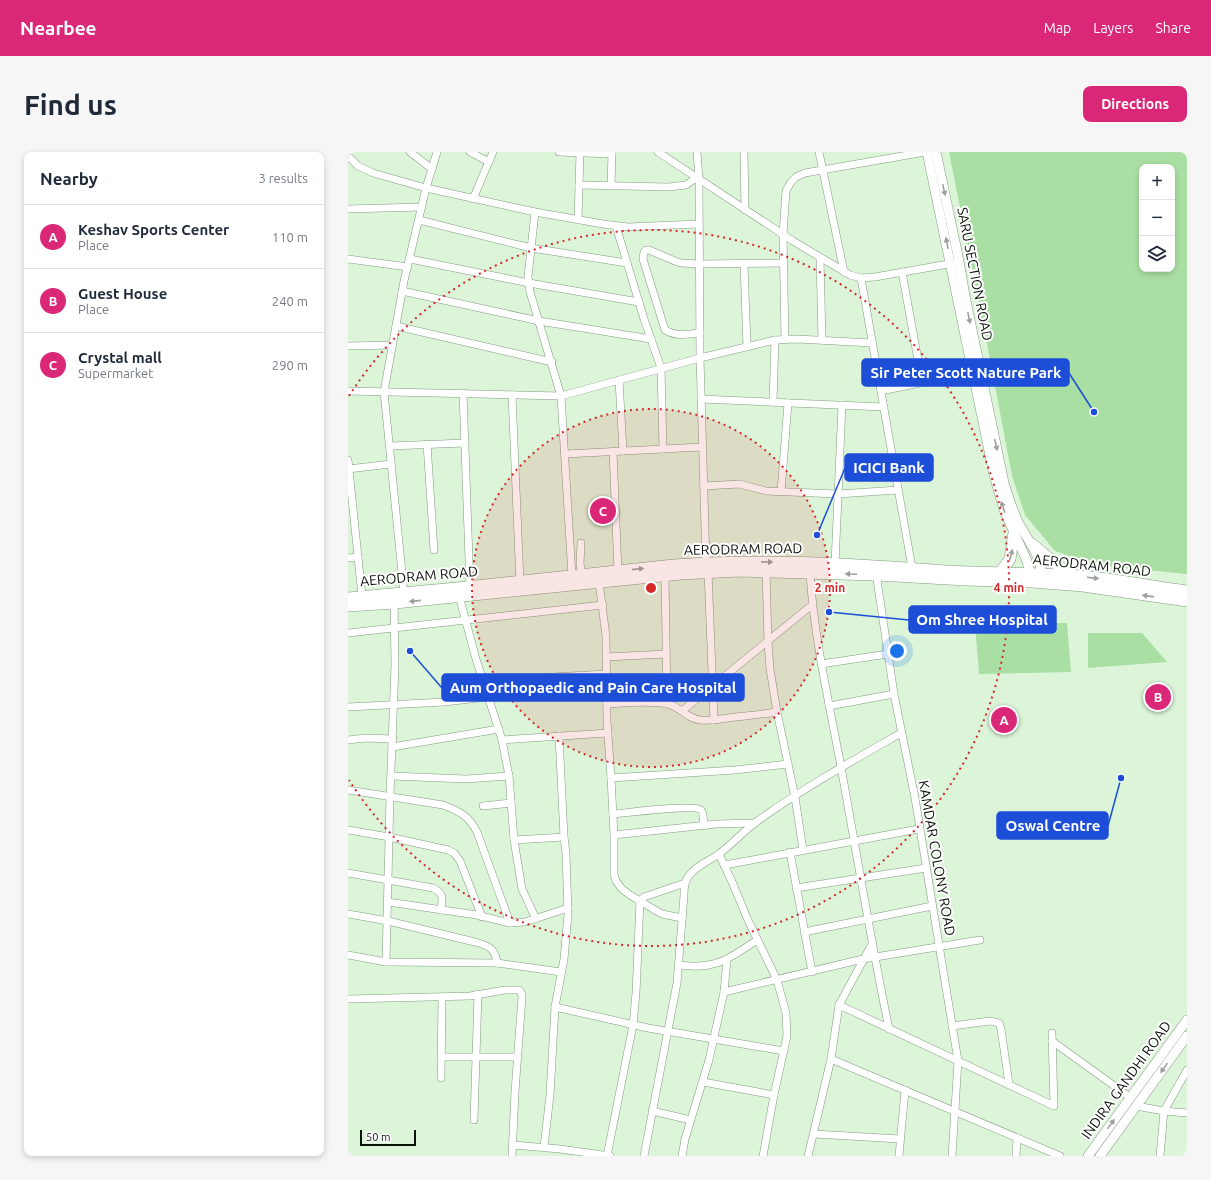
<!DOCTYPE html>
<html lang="en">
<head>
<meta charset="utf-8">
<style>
  body { margin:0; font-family:Ubuntu,sans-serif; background:#f6f6f7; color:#1f2937 }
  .controls { position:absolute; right:12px; top:12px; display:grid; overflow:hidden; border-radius:8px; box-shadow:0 2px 6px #0003 }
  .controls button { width:36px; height:36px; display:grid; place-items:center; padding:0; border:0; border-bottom:1px solid #e0e1e3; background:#fff; color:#1f2937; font:20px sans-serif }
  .scale { position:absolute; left:12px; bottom:10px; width:56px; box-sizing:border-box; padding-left:4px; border:2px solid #0a1209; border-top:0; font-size:11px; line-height:14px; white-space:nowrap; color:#0a1209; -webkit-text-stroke:3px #fff; paint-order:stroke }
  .you { position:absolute; left:549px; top:499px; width:14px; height:14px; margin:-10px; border:3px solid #fff; border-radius:50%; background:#1a73e8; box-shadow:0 0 0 6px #1a73e833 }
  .badge { display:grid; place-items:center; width:26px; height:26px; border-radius:50%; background:#db2777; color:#fff; font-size:13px; font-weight:700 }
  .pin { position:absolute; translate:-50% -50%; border:2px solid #fff; box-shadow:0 1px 4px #0006 }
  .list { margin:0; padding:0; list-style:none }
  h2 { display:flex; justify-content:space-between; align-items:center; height:52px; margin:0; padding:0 16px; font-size:17px }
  h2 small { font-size:13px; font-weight:400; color:#747a83 }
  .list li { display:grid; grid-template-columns:26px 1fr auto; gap:12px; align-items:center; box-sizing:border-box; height:64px; padding:0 16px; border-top:1px solid #e0e1e3 }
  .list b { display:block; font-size:15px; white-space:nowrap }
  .list p { margin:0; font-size:13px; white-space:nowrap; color:#747a83 }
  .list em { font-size:13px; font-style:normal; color:#747a83 }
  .icon { flex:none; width:22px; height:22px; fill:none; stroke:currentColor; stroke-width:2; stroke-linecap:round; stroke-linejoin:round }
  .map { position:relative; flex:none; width:839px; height:1004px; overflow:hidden; border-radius:8px }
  header { display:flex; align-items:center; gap:24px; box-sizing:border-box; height:56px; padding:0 20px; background:#db2777; color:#fff }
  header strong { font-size:19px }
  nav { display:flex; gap:22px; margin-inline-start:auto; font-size:14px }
  .intro { display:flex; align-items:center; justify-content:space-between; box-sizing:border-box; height:96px; padding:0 24px }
  h1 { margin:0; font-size:28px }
  .button { padding:10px 18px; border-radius:8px; background:#db2777; color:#fff; font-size:14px; font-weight:700 }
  main { display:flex; gap:24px; padding:0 24px }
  aside { flex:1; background:#fff; border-radius:8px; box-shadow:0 2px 6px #0003 }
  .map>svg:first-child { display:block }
  .green { fill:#aadfa3; fill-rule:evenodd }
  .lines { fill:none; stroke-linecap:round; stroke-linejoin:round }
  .street-casing { stroke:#839a80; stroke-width:8 }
  .secondary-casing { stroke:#839a80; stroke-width:10 }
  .primary-casing { stroke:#839a80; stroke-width:12 }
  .street { stroke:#fff; stroke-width:7 }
  .secondary { stroke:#fff; stroke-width:9 }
  .primary { stroke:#fff; stroke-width:11 }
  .oneway { fill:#9da09d }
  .ring { fill:none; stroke:#d62828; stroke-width:2; stroke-dasharray:2 4 }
  .labels { text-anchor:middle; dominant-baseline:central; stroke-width:4; stroke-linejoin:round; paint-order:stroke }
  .street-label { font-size:14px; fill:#0a1209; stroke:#fff }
  .centre { fill:#d62828; stroke:#fff; stroke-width:2 }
  .ring-label { font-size:12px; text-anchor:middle; font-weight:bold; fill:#d62828; stroke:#fff; stroke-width:4; stroke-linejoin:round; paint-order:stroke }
  .leader { fill:none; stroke:#1d4ed8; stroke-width:1.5 }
  .callout-dot { fill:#1d4ed8; stroke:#fff; stroke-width:1.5 }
  .callout { fill:#1d4ed8; stroke:#1d4ed8; stroke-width:1.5 }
  .callout-label { font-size:15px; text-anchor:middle; font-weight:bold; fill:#fff }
</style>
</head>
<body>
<header>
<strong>Nearbee</strong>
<nav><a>Map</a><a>Layers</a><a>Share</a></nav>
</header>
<div class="intro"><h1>Find us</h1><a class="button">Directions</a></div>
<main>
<aside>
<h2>Nearby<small>3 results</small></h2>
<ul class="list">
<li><span class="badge">A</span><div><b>Keshav Sports Center</b><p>Place</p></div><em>110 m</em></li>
<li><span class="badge">B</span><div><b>Guest House</b><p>Place</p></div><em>240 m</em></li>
<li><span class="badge">C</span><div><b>Crystal mall</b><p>Supermarket</p></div><em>290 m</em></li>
</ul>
</aside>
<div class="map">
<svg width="839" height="1004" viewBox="0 0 839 1004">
  <rect width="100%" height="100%" fill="#dcf5d9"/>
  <!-- green -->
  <g class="green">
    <path d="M601,0H839V422L748,413L707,399L677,363L664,324L640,197ZM794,15H824V117H794Z"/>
    <polygon points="719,471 723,520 631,522 627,472"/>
    <polygon points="740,481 794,481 819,510 740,516"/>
  </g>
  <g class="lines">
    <defs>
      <g id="street">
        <polyline points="62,0 84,17"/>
        <polyline points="122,0 141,10"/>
        <polyline points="211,0 264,2"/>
        <polyline points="310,0 445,89 502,123 513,126 527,125 606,111"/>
        <polyline points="349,0 351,28 352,206 358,411"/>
        <polyline points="396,0 397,58"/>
        <polyline points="471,0 496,120"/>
        <polyline points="0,4 10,14 25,21 78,36 187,60 255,72 280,75 351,72"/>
        <polyline points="231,33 321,35 338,33 348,26"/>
        <polyline points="263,34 264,0"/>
        <polyline points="125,47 145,0"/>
        <polyline points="0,57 74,55"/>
        <polyline points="187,60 180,125 182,140 213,244 224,424"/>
        <polyline points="71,68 183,96 279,111"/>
        <polyline points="230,68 232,0"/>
        <polyline points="268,74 296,167 313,216 315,297"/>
        <polyline points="472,106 474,188"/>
        <polyline points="0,107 60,115"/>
        <polyline points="62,107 181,131 291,150"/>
        <polyline points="396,112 399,195"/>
        <polyline points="554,120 574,230"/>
        <polyline points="513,126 564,416"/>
        <polyline points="54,139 191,169 303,187"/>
        <polyline points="48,174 204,210"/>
        <path d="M352,181C339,182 329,185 317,178L295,107L296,100L298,98H301L327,109L333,111L351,112L435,111"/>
        <polyline points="437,187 435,82 438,39 443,30 448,25 457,21 577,0"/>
        <polyline points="0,194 44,193"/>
        <polyline points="271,228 275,299"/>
        <polyline points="0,239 213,244 352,206 427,188 449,187 524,191"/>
        <polyline points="533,239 625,220"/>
        <polyline points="115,241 122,435"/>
        <polyline points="164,243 172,430"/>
        <polyline points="353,247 536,255"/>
        <polyline points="425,250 427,188"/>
        <polyline points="79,292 86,398"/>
        <polyline points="42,294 117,291"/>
        <polyline points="265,299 270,419"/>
        <polyline points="217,302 354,295"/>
        <polyline points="0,308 14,444"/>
        <polyline points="0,317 43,312"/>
        <polyline points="356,334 391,332 418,339 490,342 550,338"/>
        <polyline points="433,340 440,251"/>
        <polyline points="233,391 232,412 234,423"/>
        <polyline points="0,406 10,405"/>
        <polyline points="487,412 494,253"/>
        <polyline points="418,419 420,490 422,517 429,560 447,645 455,698"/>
        <polyline points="360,420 366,568"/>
        <path d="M462,421C466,486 481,550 493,615C509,703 523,790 541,877"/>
        <polyline points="528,421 546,542 567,646 610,909 604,1004"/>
        <polyline points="317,424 319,551"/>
        <polyline points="251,430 258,484 259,569 263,626 266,683 266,722 268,729 274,737 282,743 307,758 314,762 334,766"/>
        <polyline points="56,441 36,240 56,129 78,36 89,0"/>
        <polyline points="111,444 128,507 154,588 161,624 166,688 174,737 188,767"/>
        <polyline points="0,481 255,453"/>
        <polyline points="258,505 318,502"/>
        <polyline points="473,512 540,502"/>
        <polyline points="135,529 258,522"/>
        <path d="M259,552C275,551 305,548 320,552C333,555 339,567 353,568C364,569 375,567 387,565C401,564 415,562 429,560"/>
        <polyline points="481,554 546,542"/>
        <polyline points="0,555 96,550 140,545"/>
        <polyline points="334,559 464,453"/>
        <polyline points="0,588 17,586 45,587"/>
        <polyline points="154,588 260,581"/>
        <polyline points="44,595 151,577"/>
        <polyline points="43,624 118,627 161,624"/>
        <polyline points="263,626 387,618 440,612"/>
        <path d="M0,638L95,653C111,659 121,664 129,680L162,771"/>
        <polyline points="135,654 163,651"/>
        <path d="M265,662C277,661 347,652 353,658C356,661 355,670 356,674"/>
        <polyline points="0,678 41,685 100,698 106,701 112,709 134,765"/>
        <polyline points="266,683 368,672 407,671"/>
        <polyline points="166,688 216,685"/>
        <polyline points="442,700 464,820"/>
        <polyline points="371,702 385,732 399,766 429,828 438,861 439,884 426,943 415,1004"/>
        <polyline points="377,713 571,677"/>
        <path d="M0,721L85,736C97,742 94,747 93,758"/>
        <polyline points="448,736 578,716"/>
        <polyline points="40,750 129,763 162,771 177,770 220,756"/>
        <path d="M0,762L40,769L127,790C141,794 147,796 149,811"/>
        <polyline points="456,780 584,754"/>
        <polyline points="0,803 38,810 149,811 213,820"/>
        <polyline points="38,810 42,644 47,513 46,448"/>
        <path d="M331,813C367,818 381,807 409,788"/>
        <polyline points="376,840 515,807 632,788"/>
        <polyline points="0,847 122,844 157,838 171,838 173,840 174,845 167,940 164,1004"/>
        <polyline points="491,853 706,954 704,881"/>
        <polyline points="207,855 300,876 436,899"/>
        <polyline points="604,874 642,869 651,871 653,877 661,932"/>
        <polyline points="704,889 783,946"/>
        <polyline points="93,905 169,905"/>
        <polyline points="483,907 712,1004"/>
        <polyline points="93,926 94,845"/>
        <polyline points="355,930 426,943"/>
        <polyline points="788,954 816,959 839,961"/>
        <polyline points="304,959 343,968"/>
        <polyline points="126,968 130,842"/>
        <polyline points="466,982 552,987"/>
        <polyline points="165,993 212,997 262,1004"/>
        <polyline points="196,995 202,943 207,855 216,807 220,762 218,701 216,685 211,584"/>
        <polyline points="259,1004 285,873 288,841 292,749 296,745 337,731"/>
        <path d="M296,1004L329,831L336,743C336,737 336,731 340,725C347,714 361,709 371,702C384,692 395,680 408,670C454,637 504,609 553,581"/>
        <polyline points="334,1004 337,987 361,908 376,840 379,808"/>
        <polyline points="460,1004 483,907 491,853 524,792"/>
        <polyline points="551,1004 557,938"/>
        <polyline points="668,1004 669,986"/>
        <polyline points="812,1004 816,959 839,918"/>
      </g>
      <g id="secondary">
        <polyline points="579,0 646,323 656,358 679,409 683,427"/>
        <path d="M588,0L610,104L618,149L656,331C660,344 664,357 670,370C682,392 692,401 694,427"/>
        <polyline points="740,1004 839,868"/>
        <polyline points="752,1004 839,884"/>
      </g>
      <g id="primary">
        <polyline points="684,392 721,423"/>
        <polyline points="651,422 662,407 666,381"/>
        <path d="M0,446L109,436L326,413C417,406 508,412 598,419C638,421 679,421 719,423C759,425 799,434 839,439"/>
        <polyline points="0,454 47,451 333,422 390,419 529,423 618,428 684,430 735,434 839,449"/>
      </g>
    </defs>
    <!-- street casing -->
    <use href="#street" class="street-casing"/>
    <!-- secondary casing -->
    <use href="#secondary" class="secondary-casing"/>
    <!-- primary casing -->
    <use href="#primary" class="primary-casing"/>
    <!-- street -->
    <use href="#street" class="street"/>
    <!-- secondary -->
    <use href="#secondary" class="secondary"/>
    <!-- primary -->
    <use href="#primary" class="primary"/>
  </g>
  <!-- one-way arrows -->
  <defs><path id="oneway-solid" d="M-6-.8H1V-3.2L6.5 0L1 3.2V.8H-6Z"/></defs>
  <g class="oneway">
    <use href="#oneway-solid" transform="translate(596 38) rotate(77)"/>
    <use href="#oneway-solid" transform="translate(599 91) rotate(-101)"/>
    <use href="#oneway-solid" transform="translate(621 166) rotate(78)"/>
    <use href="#oneway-solid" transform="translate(648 293) rotate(78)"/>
    <use href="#oneway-solid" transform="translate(655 355) rotate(-109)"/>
    <use href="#oneway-solid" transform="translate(663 403) rotate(-75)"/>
    <use href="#oneway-solid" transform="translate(419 410) rotate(1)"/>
    <use href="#oneway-solid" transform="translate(290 417) rotate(-6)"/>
    <use href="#oneway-solid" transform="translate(503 422) rotate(-178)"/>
    <use href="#oneway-solid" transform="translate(745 426) rotate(7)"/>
    <use href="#oneway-solid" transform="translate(800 444) rotate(-172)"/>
    <use href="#oneway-solid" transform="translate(67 449) rotate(174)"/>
    <use href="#oneway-solid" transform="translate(816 916) rotate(126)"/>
    <use href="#oneway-solid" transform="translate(763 972) rotate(-54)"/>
  </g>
  <!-- distance rings -->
  <circle cx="303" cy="436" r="179" fill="#d62828" fill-opacity=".12"/>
  <g class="ring">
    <circle cx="303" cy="436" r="179"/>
    <path d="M1 244A358 358 0 1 1 1 628"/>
  </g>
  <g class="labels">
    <!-- street labels -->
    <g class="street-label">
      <text transform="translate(627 122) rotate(79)">SARU SECTION ROAD</text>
      <text transform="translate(395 397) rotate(-1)">AERODRAM ROAD</text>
      <text transform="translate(744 413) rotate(6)">AERODRAM ROAD</text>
      <text transform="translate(71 424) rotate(-5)">AERODRAM ROAD</text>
      <text transform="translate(589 706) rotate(80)">KAMDAR COLONY ROAD</text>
      <text transform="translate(778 928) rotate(-54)">INDIRA GANDHI ROAD</text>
    </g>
  </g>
  <circle cx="303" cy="436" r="6" class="centre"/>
  <g class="ring-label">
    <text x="482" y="440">2 min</text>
    <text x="661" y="440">4 min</text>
  </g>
  <!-- callouts -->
  <path class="leader" d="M746 260L721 221M469 383L497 316M481 460L561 468M62 499L94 536M773 626L760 674"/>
  <g class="callout-dot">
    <circle cx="746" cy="260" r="4"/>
    <circle cx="469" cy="383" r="4"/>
    <circle cx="481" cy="460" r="4"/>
    <circle cx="62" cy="499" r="4"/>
    <circle cx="773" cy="626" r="4"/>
  </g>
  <g class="callout">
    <rect x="514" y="207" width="207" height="27" rx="4"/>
    <rect x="497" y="302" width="88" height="27" rx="4"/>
    <rect x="561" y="454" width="147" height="27" rx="4"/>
    <rect x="94" y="522" width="302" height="27" rx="4"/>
    <rect x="649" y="660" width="111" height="27" rx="4"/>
  </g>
  <g class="callout-label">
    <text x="618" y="226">Sir Peter Scott Nature Park</text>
    <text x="541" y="321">ICICI Bank</text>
    <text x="634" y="473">Om Shree Hospital</text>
    <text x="245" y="541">Aum Orthopaedic and Pain Care Hospital</text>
    <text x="705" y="679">Oswal Centre</text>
  </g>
</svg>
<div class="controls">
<button>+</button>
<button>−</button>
<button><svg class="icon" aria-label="layers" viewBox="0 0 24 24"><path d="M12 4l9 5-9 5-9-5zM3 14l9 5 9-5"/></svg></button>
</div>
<div class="scale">50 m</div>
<div class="you"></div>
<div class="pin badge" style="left:656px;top:568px">A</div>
<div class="pin badge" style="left:810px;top:545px">B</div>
<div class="pin badge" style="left:255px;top:359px">C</div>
</div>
</main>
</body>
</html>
